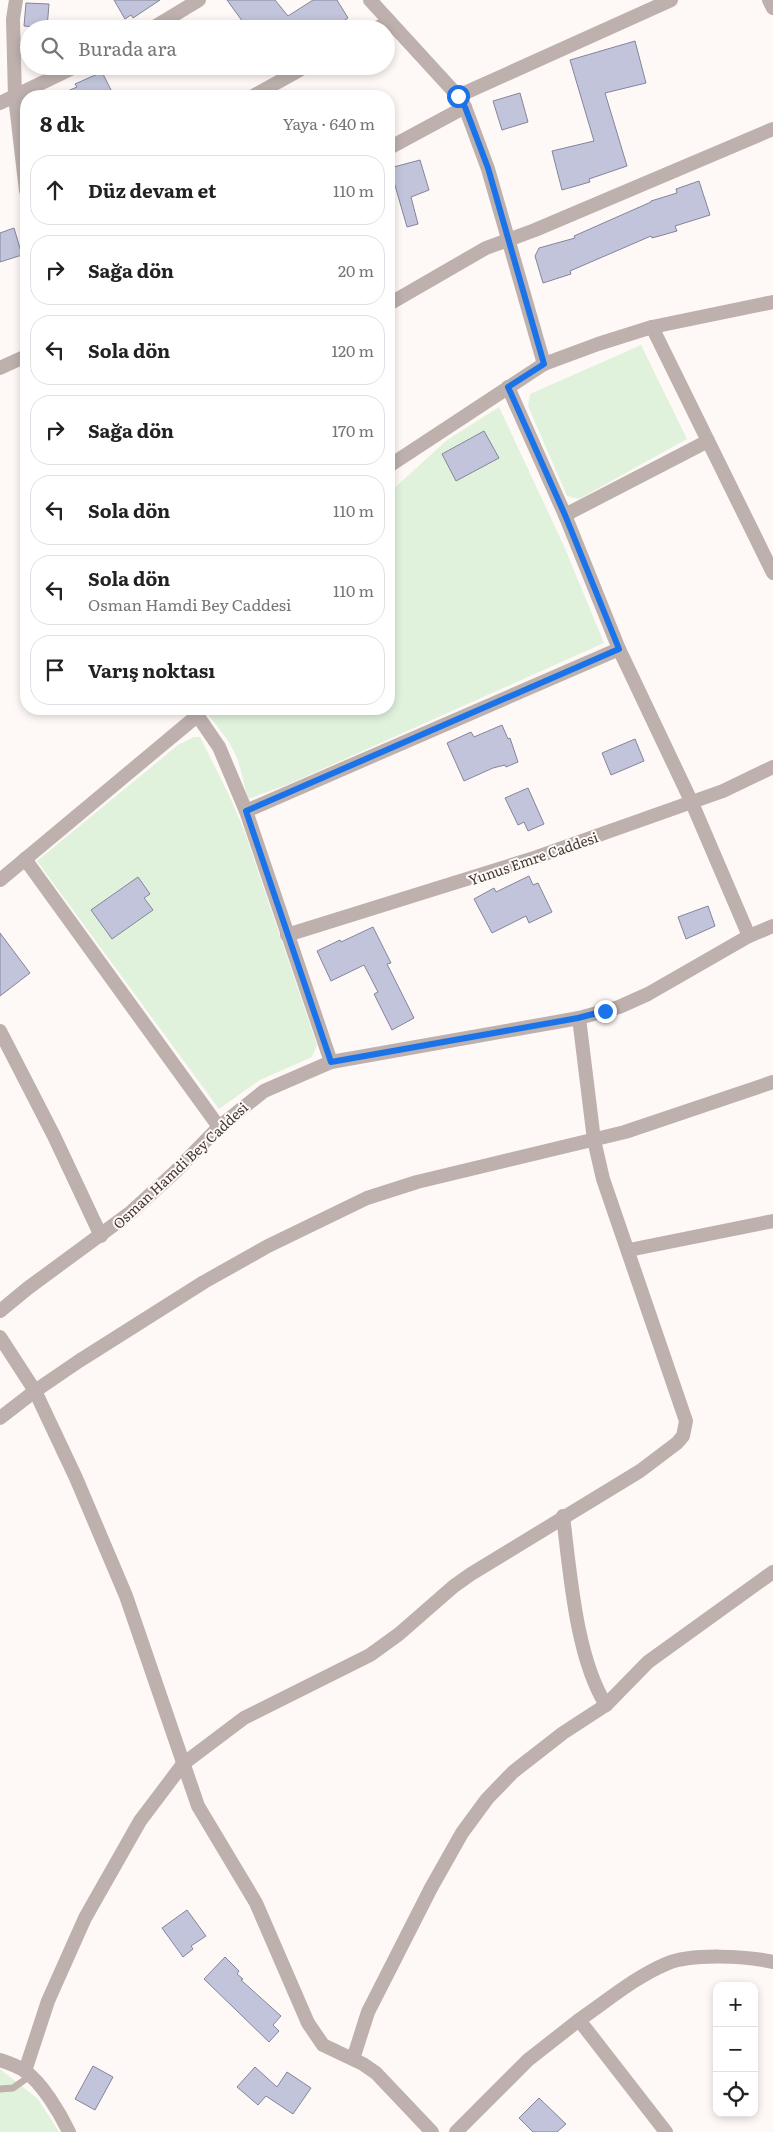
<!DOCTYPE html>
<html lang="tr">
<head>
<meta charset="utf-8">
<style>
  body { margin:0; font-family:Literata,serif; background:#f2f2f2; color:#222 }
  .controls { position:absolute; right:15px; bottom:15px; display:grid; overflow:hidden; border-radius:10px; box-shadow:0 2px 8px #0003 }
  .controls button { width:45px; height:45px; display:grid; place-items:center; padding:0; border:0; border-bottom:1px solid #e0e0e0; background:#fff; color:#222; font:25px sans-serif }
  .stop { position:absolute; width:15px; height:15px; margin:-11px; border:4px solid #1a73e8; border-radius:50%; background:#fff }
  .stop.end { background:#1a73e8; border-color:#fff; box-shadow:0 1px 5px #0008 }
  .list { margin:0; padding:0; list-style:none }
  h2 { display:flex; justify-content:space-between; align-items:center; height:65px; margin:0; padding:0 20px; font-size:21px }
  h2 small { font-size:16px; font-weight:400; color:#767676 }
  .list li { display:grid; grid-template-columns:32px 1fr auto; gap:15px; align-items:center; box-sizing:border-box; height:70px; margin:0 10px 10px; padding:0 10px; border:1px solid #e0e0e0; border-radius:20px }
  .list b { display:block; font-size:19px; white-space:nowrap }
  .list p { margin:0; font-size:16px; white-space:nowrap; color:#767676 }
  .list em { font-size:16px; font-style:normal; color:#767676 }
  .icon { flex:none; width:28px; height:28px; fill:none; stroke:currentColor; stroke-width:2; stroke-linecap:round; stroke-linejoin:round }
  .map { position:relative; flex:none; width:773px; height:2132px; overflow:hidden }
  .search { position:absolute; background:#fff; box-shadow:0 2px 8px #0003; left:20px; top:20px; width:375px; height:55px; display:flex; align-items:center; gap:12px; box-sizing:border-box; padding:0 18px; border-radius:28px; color:#767676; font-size:19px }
  .panel { position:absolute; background:#fff; box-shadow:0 2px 8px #0003; left:20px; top:90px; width:375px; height:625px; border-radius:20px }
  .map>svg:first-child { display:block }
  .green { fill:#e1f2dc }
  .building { fill:#c2c4dc; stroke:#84859b }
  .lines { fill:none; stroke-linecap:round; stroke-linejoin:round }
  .service { stroke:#bdb0ad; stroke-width:7 }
  .minor { stroke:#bdb0ad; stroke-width:14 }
  .tertiary { stroke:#bdb0ad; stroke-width:14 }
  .route { stroke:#1a73e8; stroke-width:6 }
  .labels { text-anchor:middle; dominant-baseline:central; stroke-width:4; stroke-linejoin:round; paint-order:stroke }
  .street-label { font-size:14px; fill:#433933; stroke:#fef9f6 }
</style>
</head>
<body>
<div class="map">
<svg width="773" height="2132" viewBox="0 0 773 2132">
  <rect width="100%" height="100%" fill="#fef9f6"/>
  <!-- green -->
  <g class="green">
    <polygon points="641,345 687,439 579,499 567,496 528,406 530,394"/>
    <polygon points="499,407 564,546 604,643 289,784 248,799 238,760 229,742 204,709 389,709 389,493 447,440"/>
    <polygon points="194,737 200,737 229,795 244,830 317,1045 312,1057 260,1080 219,1109 37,861 178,745"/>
    <polygon points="0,2069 38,2099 59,2132 0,2132"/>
  </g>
  <!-- building -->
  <g class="building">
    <polygon points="114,0 160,0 133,18 131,15 125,19"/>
    <polygon points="227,0 275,0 288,16 313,0 337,0 348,18 332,29 248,29"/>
    <polygon points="26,3 49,4 47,28 24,26"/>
    <polygon points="635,41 646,83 605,93 627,166 589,179 590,182 562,190 552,151 594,141 570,60"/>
    <polygon points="102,72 114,96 56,96 77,87 75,84"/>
    <polygon points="520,93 528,122 502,130 493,101"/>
    <polygon points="420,160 429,190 411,197 418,224 407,227 390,168"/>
    <polygon points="699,181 710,215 675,226 677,231 652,238 651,236 570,271 571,274 543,283 535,256 539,248 575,238 574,236 651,202 651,201 677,193 676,189"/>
    <polygon points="14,228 22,255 0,262 0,233"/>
    <polygon points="484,431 499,458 456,481 442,454"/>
    <polygon points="502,725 508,739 510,738 518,762 506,767 505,765 493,768 464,781 447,743 471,732 474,737"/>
    <polygon points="635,739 644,761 611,775 602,753"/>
    <polygon points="528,788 544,824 528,831 524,822 518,825 505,798"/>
    <polygon points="529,876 533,885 538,883 552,912 529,923 526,916 492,933 474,899 494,888 496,892"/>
    <polygon points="138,877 150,894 144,898 153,910 112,939 91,910"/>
    <polygon points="708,906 715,926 686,939 678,917"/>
    <polygon points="373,927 391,963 387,964 414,1018 392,1030 374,994 378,992 364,965 331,981 317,951 340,940 341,942"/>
    <polygon points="0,933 30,973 0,996"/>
    <polygon points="187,1910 206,1936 191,1946 193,1949 183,1957 162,1928"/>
    <polygon points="225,1957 239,1971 237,1974 243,1979 241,1980 281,2016 273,2025 279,2031 269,2042 204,1979"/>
    <polygon points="93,2066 113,2077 95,2110 75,2099"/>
    <polygon points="255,2067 277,2087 287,2072 311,2088 293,2114 266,2096 258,2105 237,2087"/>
    <polygon points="539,2098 566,2124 557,2132 533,2132 519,2118"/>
  </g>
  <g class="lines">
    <!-- service -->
    <polyline class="service" points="0,2089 13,2088 30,2076"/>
    <!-- minor -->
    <g class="minor">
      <polyline points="16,0 13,19 15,97 26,191"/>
      <polyline points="370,0 458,96 465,107 488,169 544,364"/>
      <polyline points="769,0 773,8"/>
      <polyline points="151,29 199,0"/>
      <polyline points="376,29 389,21"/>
      <polyline points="253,96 307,66"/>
      <polyline points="458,96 671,0"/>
      <polyline points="0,103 77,66"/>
      <polyline points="389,148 465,107"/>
      <polyline points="389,304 486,248 535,230 773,129"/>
      <polyline points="652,327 773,573"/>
      <polyline points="0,368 26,356"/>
      <polyline points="508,387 565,515 619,649 692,803 749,936"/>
      <polyline points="389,466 544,364 598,344 652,327 773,302"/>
      <polyline points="565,515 708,441"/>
      <polyline points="193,709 219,747 246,811 331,1062"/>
      <polyline points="246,811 619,649"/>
      <polyline points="25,859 219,1127"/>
      <polyline points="0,880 198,715"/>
      <polyline points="287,935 531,859 723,791 773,767"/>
      <polyline points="0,1031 54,1136 101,1236"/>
      <polyline points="629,1250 773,1221"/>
      <polyline points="0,1337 35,1391 76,1478 126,1596 198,1806 256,1903 308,2023 323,2045 363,2064 376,2073 432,2132"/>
      <polyline points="0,1418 35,1391 79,1361 204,1282 268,1246 367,1198 417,1182 625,1132 773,1082"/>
      <path d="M563,1516C570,1572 576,1658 606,1705"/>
      <path d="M579,2020C607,2001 635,1977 666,1964C691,1953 747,1956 773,1962"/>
      <polyline points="353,2059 368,2012 431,1888 462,1833 487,1799 513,1772 563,1733 606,1705 648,1662 773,1572"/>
      <polyline points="25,2071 48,2001 85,1918 140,1821 183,1764 244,1718 370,1655 399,1634 454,1586 471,1574 640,1471 677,1443 683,1436 686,1421 603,1179 594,1140 579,1018"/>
      <polyline points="456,2132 528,2060 579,2020 666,2132"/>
    </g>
    <!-- tertiary -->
    <g class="tertiary">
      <polyline points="0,1311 28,1288 130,1213 175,1172 219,1127 264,1091 331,1062 579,1018 619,1007 648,994 749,936 773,926"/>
      <path d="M0,2060C9,2063 18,2066 25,2071C42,2083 60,2113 69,2132"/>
    </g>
  </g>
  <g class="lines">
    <!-- route -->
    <polyline class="route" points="458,96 465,107 488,168 544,364 508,387 565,515 619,649 246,811 331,1062 578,1018 605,1011"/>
  </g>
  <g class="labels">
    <!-- street labels -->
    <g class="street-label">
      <text transform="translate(533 858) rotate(-19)">Yunus Emre Caddesi</text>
      <text transform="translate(180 1165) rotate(-43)">Osman Hamdi Bey Caddesi</text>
    </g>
  </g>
</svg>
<div class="controls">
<button>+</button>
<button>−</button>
<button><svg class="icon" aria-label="locate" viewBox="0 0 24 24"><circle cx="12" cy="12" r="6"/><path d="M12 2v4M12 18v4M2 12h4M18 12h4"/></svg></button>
</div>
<div class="stop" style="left:458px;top:96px"></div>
<div class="stop end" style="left:605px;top:1011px"></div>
<div class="search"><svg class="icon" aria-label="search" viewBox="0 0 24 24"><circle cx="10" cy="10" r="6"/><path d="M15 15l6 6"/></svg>Burada ara</div>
<section class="panel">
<h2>8 dk<small>Yaya · 640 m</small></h2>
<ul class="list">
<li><svg class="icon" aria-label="ahead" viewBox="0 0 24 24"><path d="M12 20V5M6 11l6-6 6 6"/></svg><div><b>Düz devam et</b></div><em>110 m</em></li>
<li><svg class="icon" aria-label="right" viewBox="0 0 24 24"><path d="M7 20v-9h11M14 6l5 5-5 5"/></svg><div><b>Sağa dön</b></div><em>20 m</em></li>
<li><svg class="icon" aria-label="left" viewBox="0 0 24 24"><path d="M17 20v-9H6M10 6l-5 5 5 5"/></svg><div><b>Sola dön</b></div><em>120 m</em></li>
<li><svg class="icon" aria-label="right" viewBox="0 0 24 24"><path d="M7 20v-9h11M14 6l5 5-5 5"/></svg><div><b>Sağa dön</b></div><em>170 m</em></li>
<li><svg class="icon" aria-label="left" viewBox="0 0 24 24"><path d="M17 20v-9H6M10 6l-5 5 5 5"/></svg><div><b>Sola dön</b></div><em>110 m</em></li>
<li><svg class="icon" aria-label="left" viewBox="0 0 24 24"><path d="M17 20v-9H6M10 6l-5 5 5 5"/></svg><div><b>Sola dön</b><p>Osman Hamdi Bey Caddesi</p></div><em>110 m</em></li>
<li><svg class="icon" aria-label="arrive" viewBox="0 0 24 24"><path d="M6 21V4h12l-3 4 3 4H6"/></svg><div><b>Varış noktası</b></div></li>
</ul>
</section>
</div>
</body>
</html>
